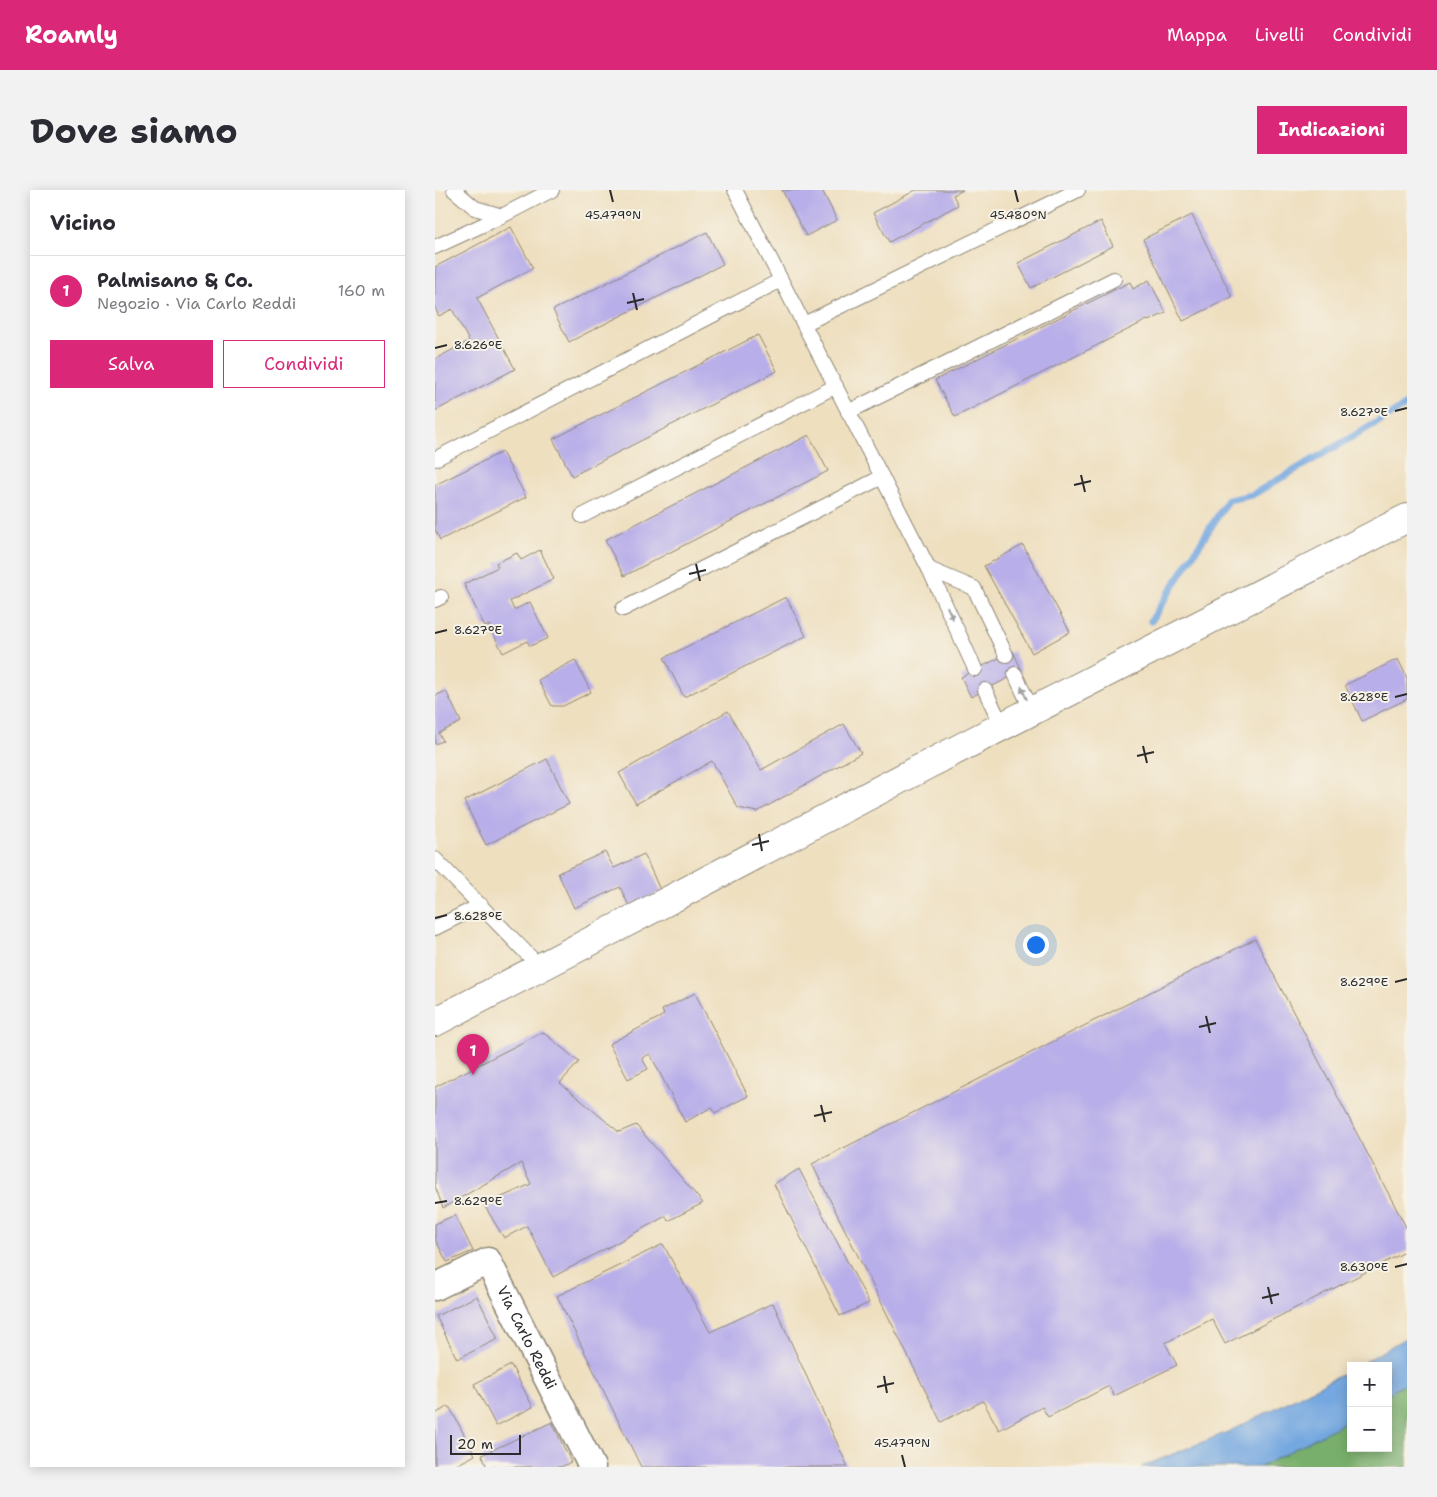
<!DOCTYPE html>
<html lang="it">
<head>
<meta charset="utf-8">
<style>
  body { margin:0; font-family:"Shantell Sans",sans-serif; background:#f2f2f3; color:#2b2b33 }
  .controls { position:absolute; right:15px; bottom:15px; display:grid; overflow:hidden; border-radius:0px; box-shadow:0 2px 12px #0003 }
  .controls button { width:45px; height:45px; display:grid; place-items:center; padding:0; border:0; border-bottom:1px solid #e1e1e2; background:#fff; color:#2b2b33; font:25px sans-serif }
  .scale { position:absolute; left:15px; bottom:12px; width:71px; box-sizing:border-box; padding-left:5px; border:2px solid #2b2b2b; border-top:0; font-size:14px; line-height:18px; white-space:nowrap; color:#2b2b2b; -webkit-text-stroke:4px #f7f3e8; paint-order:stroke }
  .you { position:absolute; left:600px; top:754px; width:18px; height:18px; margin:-12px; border:4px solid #fff; border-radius:50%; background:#1a73e8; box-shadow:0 0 0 8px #1a73e833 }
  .badge { display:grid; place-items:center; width:32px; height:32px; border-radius:50%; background:#db2777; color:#fff; font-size:16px; font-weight:700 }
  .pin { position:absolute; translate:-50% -41px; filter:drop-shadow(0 1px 2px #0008) }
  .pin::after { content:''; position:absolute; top:26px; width:18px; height:15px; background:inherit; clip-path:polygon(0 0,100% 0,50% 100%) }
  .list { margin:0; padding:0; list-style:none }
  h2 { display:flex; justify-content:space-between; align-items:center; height:65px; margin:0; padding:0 20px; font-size:21px }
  h2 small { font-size:16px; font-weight:400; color:#7c7c81 }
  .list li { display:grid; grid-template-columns:32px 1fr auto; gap:15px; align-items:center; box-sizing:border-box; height:70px; padding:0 20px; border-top:1px solid #e1e1e2 }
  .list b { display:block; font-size:19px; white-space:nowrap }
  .list p { margin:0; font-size:16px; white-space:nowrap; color:#7c7c81 }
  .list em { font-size:16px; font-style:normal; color:#7c7c81 }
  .actions { display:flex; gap:10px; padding:15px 20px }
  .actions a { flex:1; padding:11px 0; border:1px solid #db2777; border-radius:0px; text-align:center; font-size:18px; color:#db2777 }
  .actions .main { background:#db2777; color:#fff }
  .map { position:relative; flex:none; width:972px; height:1277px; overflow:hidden; border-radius:0px }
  header { display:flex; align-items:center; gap:30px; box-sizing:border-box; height:70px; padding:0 25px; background:#db2777; color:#fff }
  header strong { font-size:24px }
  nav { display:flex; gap:28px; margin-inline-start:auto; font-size:18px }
  .intro { display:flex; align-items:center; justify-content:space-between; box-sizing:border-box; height:120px; padding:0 30px }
  h1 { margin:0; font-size:35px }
  .button { padding:12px 22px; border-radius:0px; background:#db2777; color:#fff; font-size:18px; font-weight:700 }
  main { display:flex; gap:30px; padding:0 30px }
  aside { flex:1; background:#fff; border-radius:0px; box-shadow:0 2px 12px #0003 }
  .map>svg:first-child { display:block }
  .forest { fill:#79af6c; stroke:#526d4c }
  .water { fill:#74a7e0; stroke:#506986 }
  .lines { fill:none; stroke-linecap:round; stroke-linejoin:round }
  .stream { stroke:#74a7e0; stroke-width:7 }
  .building { fill:#b8aee9 }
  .service-casing { stroke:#8c8575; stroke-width:16 }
  .minor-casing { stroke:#8c8575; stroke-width:29 }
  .primary-casing { stroke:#8c8575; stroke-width:30 }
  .service { stroke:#fff; stroke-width:14 }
  .minor { stroke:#fff; stroke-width:26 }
  .primary { stroke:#fff; stroke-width:28 }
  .oneway { fill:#a0a0a0 }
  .ticks { fill:none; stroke:#2b2b2b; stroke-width:2 }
  .labels { text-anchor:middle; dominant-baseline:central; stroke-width:4; stroke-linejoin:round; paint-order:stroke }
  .street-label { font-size:15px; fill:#2b2b2b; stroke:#f7f3e8 }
  .ticks-label { font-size:12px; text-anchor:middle; fill:#2b2b2b; stroke:#f7f3e8; stroke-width:4; stroke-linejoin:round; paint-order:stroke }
</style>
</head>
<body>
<header>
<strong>Roamly</strong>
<nav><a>Mappa</a><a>Livelli</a><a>Condividi</a></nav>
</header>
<div class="intro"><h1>Dove siamo</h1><a class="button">Indicazioni</a></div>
<main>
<aside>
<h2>Vicino<small></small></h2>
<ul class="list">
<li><span class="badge">1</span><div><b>Palmisano &amp; Co.</b><p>Negozio · Via Carlo Reddi</p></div><em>160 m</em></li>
</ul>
<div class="actions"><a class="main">Salva</a><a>Condividi</a></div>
</aside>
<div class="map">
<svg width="972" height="1277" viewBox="0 0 972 1277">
  <rect width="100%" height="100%" fill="#f7f3e8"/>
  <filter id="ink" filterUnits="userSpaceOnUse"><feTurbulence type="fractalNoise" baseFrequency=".02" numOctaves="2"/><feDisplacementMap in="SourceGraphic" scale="10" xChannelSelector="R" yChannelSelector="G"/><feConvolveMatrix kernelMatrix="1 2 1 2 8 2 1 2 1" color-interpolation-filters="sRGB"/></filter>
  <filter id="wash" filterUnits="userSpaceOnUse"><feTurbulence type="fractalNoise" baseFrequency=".0096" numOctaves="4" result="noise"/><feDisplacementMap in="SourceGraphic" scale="20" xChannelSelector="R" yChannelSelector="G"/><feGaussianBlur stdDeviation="1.12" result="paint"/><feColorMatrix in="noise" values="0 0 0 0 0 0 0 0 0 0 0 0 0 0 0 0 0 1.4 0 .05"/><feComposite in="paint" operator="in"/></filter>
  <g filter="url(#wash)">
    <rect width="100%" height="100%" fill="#eedfbf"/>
    <!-- forest -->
    <polygon class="forest" points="972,1192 972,1277 825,1277 903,1236 916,1228 916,1258 953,1258 953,1204"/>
    <!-- water -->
    <g class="water">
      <polygon points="972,1147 972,1192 953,1204 953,1176 923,1176"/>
      <polygon points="916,1180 916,1228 903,1236 825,1277 706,1277 795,1241"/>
    </g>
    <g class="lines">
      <!-- stream -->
      <polyline class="stream" points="716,431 793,310 817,305 972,215"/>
    </g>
    <g id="blocks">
      <!-- building -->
      <g class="building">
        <polygon points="347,0 387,0 402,30 371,46"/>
        <polygon points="481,0 528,0 518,5 523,15 454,52 438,23"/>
        <polygon points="757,25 797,107 748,131 708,49"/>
        <polygon points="666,31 678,56 596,98 583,73"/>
        <polygon points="76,37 98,78 42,108 80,179 0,221 0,169 34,151 17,119 4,126 0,118 0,77"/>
        <polygon points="272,42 288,74 134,152 118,120"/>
        <polygon points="714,90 731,123 713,131 712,130 520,227 500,190 695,92 698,99"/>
        <polygon points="323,145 342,181 137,286 118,249"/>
        <polygon points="374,245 393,281 189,386 170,350"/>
        <polygon points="67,262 91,307 5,350 0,339 0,295"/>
        <polygon points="588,355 635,442 597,463 549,376"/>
        <polygon points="105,360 119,389 75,411 79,420 95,412 113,448 95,456 92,451 68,463 54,435 50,437 29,394 63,377 61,373 82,363 86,370"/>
        <polygon points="351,407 371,446 249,507 229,468"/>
        <polygon points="578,461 587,481 536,507 526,487"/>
        <polygon points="963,469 972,488 972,509 927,531 910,495"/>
        <polygon points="140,470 156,502 128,516 117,516 103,490"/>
        <polygon points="11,501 26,532 4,543 8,551 0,554 0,506"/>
        <polygon points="293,521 326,580 409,534 426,563 322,622 303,618 277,571 201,614 184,583"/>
        <polygon points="112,569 134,614 51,655 29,611"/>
        <polygon points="170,662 179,678 209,664 226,702 194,716 185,697 139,718 123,683"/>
        <polygon points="820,749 972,1039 972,1061 790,1154 777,1129 730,1153 742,1175 679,1206 674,1196 613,1227 607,1217 564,1240 548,1211 506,1232 377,974"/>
        <polygon points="260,803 313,906 280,923 277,917 250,932 215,864 207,868 213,879 193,889 174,854 229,825 227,820"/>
        <polygon points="108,842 144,872 125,893 184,942 201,935 268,1013 233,1031 231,1026 118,1087 92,1036 69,1048 49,1015 96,994 86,973 8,1018 0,996 0,897"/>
        <polygon points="364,979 434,1113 405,1126 339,994"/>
        <polygon points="20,1025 38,1061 12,1072 0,1049 0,1034"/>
        <polygon points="228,1054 275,1142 338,1113 413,1277 206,1277 122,1106"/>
        <polygon points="42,1106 63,1149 22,1169 1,1126"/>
        <polygon points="76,1175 98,1217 61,1236 39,1194"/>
        <polygon points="14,1216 40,1265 18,1277 0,1277 0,1224"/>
        <polygon points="117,1232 136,1272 126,1277 48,1277 51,1275 47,1265"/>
      </g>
    </g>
  </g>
  <g filter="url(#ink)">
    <use href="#blocks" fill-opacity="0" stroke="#8c8575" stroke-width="1"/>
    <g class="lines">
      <defs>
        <g id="service">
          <polyline points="19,0 40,18 67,26"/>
          <polyline points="300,0 494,379 540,479"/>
          <polyline points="0,57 67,26 117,0"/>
          <polyline points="369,134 643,0"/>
          <polyline points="413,222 679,89"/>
          <polyline points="0,269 346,90"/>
          <polyline points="147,326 401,196"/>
          <polyline points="494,379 539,398 571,465"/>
          <polyline points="0,410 6,407"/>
          <polyline points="188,419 447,287"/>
          <polyline points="580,484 597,521"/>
          <polyline points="550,500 567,536"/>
          <polyline points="0,669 105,777"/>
          <polyline points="0,738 46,715"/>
        </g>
        <g id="minor">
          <path id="s1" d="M0,1097L53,1071L157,1277"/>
        </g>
        <polyline id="primary" points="0,832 181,738 492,575 972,328"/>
      </defs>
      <!-- service casing -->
      <use href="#service" class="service-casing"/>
      <!-- minor casing -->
      <use href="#minor" class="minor-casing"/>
      <!-- primary casing -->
      <use href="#primary" class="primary-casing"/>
      <!-- service -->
      <use href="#service" class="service"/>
      <!-- minor -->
      <use href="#minor" class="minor"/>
      <!-- primary -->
      <use href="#primary" class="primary"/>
    </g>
    <!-- one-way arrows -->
    <defs><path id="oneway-solid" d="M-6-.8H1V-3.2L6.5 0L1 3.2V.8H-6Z" transform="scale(1.25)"/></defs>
    <g class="oneway">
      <use href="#oneway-solid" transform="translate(515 423) rotate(65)"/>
      <use href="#oneway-solid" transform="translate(589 503) rotate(-114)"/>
    </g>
  </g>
  <!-- ticks -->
  <path class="ticks" d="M175,0L178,12M580,0L583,12M198,103L202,120M192,113L209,109M0,158L12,155M960,221L972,218M646,285L650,302M639,295L656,291M261,374L265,391M254,384L271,380M0,443L12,440M960,507L972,504M708,556L712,573M702,566L719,562M324,644L327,661M317,655L334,651M0,728L12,725M960,792L972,789M771,826L775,843M764,837L781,833M386,915L390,932M379,926L397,922M0,1013L12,1011M960,1077L972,1074M833,1097L837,1114M827,1108L844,1104M449,1186L452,1203M442,1197L459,1193M467,1265L470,1277"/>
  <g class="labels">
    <!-- street labels -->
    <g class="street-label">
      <text stroke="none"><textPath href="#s1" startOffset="145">Via Carlo Reddi</textPath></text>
    </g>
  </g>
  <g class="ticks-label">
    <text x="178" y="29">45.479°N</text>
    <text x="583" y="29">45.480°N</text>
    <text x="43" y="159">8.626°E</text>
    <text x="929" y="226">8.627°E</text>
    <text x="43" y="444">8.627°E</text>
    <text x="929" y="511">8.628°E</text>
    <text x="43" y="730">8.628°E</text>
    <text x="929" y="796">8.629°E</text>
    <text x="43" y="1015">8.629°E</text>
    <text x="929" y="1081">8.630°E</text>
    <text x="467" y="1257">45.479°N</text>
  </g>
</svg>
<div class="controls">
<button>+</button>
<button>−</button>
</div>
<div class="scale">20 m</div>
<div class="you"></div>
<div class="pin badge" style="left:38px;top:885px">1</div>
</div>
</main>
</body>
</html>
